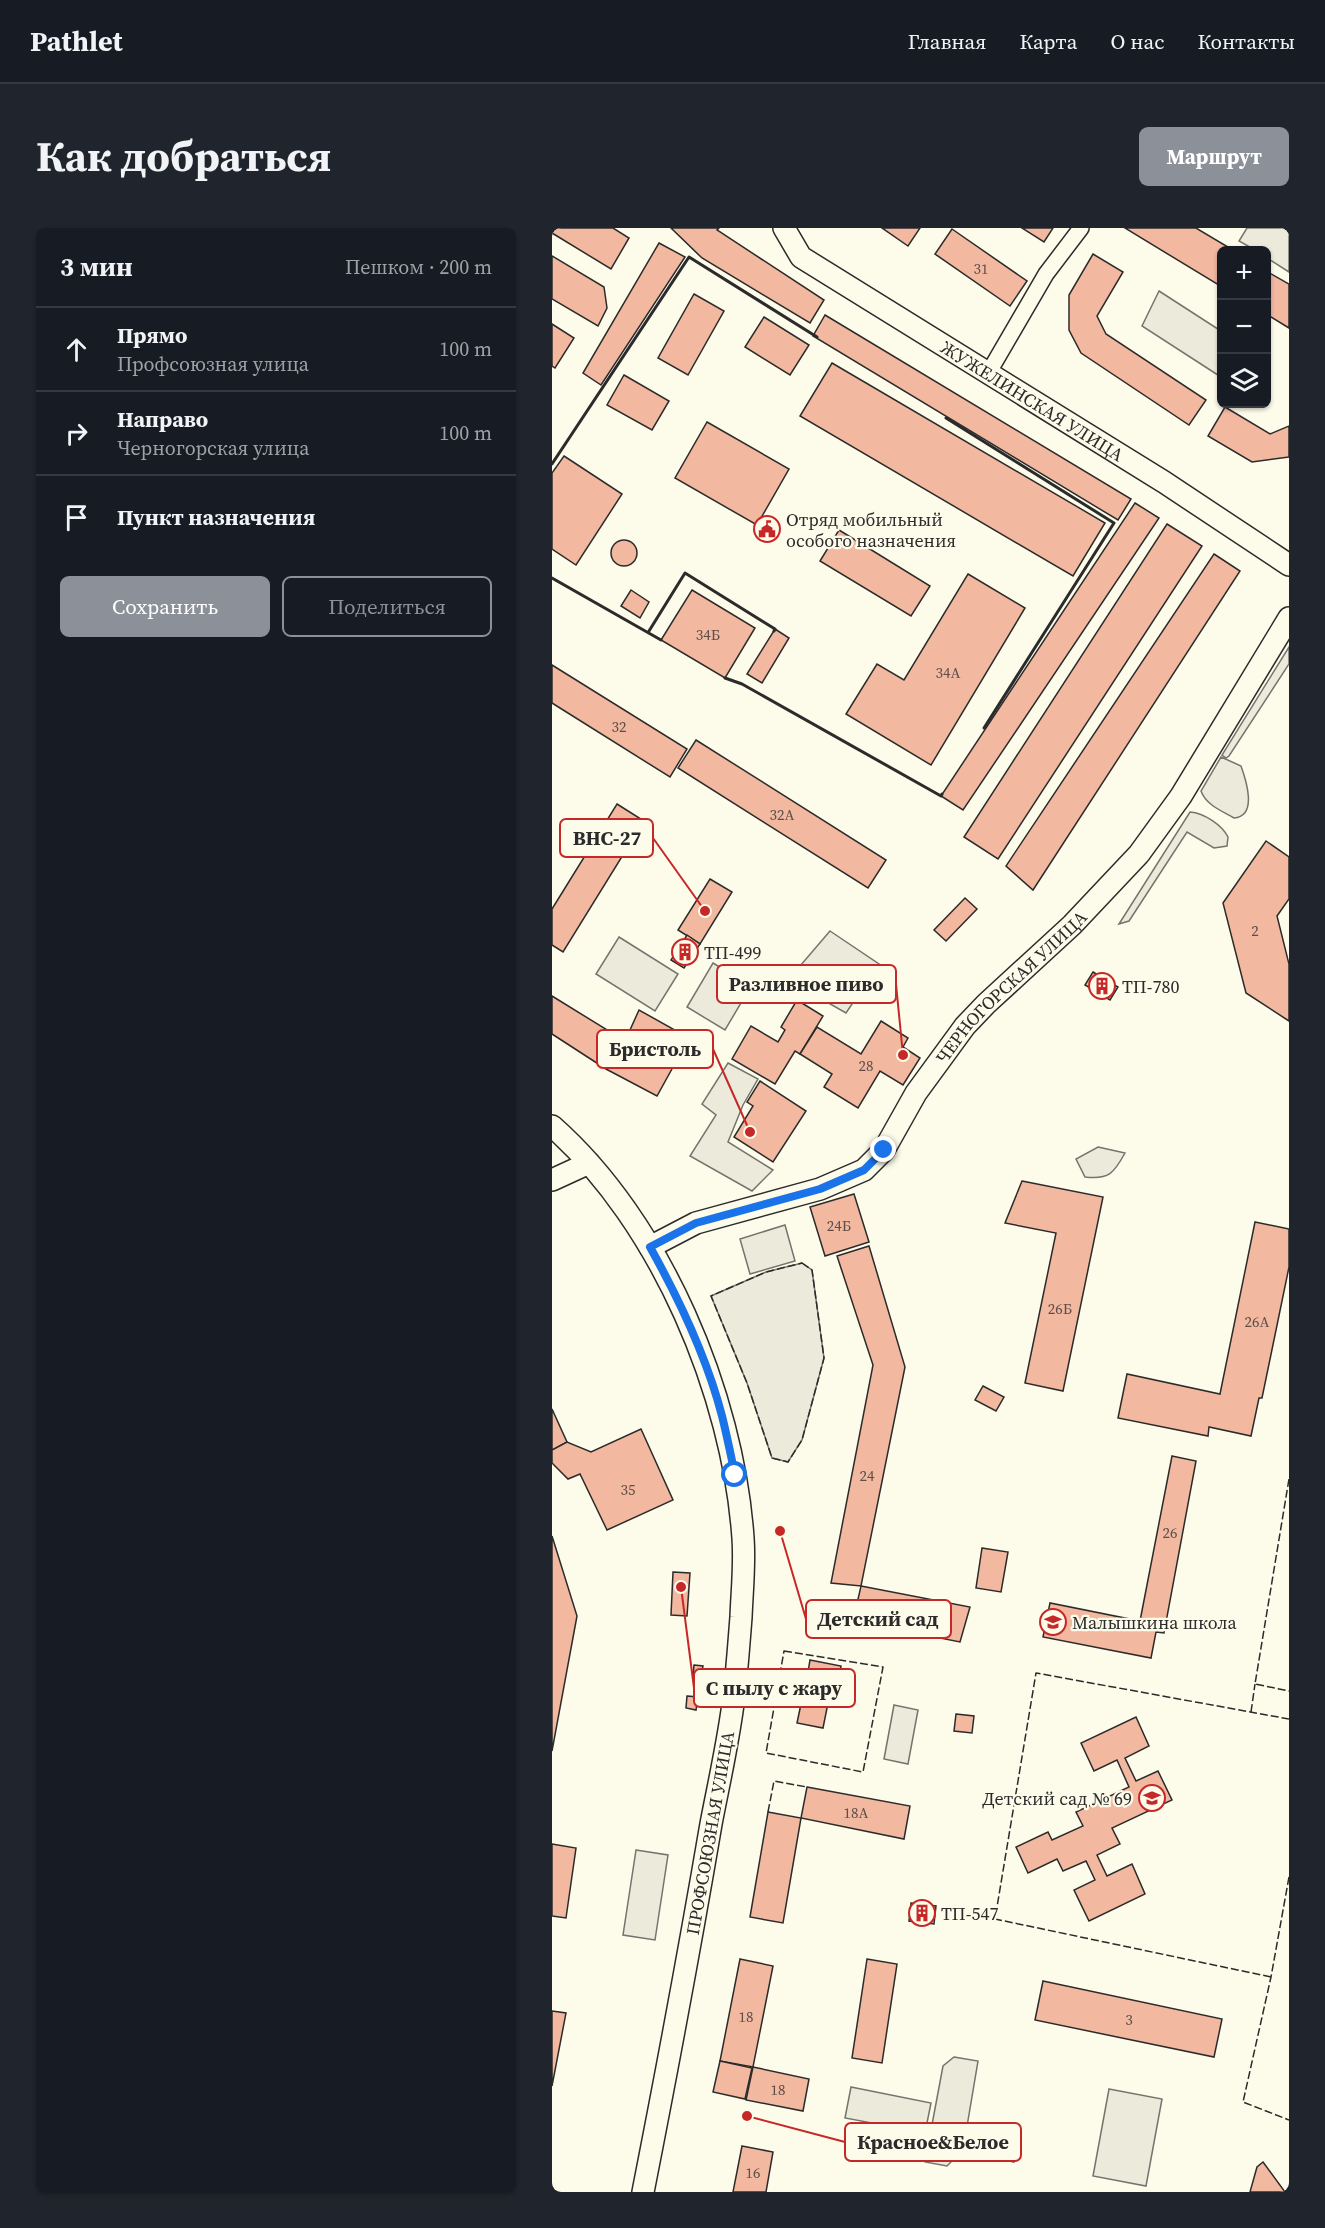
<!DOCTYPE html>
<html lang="ru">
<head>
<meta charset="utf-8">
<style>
  body { margin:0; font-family:"Source Serif 4",serif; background:#20242c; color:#f1f3f6 }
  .controls { position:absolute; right:18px; top:18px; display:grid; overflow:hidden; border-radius:9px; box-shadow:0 2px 4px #0004 }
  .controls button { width:54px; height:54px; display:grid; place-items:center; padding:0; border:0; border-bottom:2px solid #363941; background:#171b24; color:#f1f3f6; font:30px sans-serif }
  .stop { position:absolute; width:18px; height:18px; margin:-14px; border:4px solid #1a73e8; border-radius:50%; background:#fff }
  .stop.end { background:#1a73e8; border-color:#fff; box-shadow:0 2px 6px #0008 }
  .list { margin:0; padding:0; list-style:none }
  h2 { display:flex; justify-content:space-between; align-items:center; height:78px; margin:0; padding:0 24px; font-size:26px }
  h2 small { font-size:20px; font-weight:400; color:#9ea1a6 }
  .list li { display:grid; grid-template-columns:39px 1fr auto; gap:18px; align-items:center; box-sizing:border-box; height:84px; padding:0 24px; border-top:2px solid #363941 }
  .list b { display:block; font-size:22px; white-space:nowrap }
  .list p { margin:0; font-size:20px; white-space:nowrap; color:#9ea1a6 }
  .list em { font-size:20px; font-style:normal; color:#9ea1a6 }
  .actions { display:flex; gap:12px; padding:18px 24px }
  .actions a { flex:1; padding:14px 0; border:2px solid #8c9099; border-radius:9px; text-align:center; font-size:21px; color:#8c9099 }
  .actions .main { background:#8c9099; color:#fff }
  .icon { flex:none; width:33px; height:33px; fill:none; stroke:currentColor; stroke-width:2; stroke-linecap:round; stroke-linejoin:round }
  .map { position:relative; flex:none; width:737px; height:1964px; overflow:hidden; border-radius:9px }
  header { display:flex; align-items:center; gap:36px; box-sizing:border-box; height:84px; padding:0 30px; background:#171b24; border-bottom:2px solid #363941 }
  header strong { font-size:28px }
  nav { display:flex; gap:33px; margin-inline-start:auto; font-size:21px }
  .intro { display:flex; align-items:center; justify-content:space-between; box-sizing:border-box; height:144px; padding:0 36px }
  h1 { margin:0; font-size:42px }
  .button { padding:15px 27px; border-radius:9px; background:#8c9099; color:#fff; font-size:21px; font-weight:700 }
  main { display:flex; gap:36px; padding:0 36px }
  aside { flex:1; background:#171b24; border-radius:9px; box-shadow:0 2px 4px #0004 }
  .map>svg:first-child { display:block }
  .green { fill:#ecebdb; stroke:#74746e; stroke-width:1.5 }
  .parking { fill:#eceadb; stroke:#74746e; stroke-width:1.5 }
  .building { fill:#f2b8a0; stroke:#2b2b2b; stroke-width:1.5 }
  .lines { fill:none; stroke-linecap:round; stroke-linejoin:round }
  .street-casing { stroke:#2b2b2b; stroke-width:18 }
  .secondary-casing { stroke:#2b2b2b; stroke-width:24 }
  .street { stroke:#fdfbea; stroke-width:15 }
  .secondary { stroke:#fdfbea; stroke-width:21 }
  .fence { stroke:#2b2b2b; stroke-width:1.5; stroke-dasharray:8 3; stroke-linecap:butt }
  .wall { stroke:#2b2b2b; stroke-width:3 }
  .route { stroke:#1a73e8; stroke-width:8 }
  .labels { text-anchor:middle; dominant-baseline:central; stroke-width:4.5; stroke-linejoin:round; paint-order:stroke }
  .number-label { font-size:15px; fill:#5d4e48 }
  .street-label { font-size:18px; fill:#2b2b2b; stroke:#fdfbea }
  .poi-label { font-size:18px; fill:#2b2b2b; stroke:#fdfbea; text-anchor:start }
  .leader { fill:none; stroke:#c62828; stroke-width:2 }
  .callout-dot { fill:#c62828; stroke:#fdfbea; stroke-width:2 }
  .callout { fill:#fdfbea; stroke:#c62828; stroke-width:2 }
  .callout-label { font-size:20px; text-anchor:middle; font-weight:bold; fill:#2b2b2b }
</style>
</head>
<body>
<header>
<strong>Pathlet</strong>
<nav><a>Главная</a><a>Карта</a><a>О нас</a><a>Контакты</a></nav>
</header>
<div class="intro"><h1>Как добраться</h1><a class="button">Маршрут</a></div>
<main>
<aside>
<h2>3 мин<small>Пешком · 200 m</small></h2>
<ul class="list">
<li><svg class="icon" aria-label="ahead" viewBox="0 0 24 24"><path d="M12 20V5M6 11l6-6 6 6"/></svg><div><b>Прямо</b><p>Профсоюзная улица</p></div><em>100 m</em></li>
<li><svg class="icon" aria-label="right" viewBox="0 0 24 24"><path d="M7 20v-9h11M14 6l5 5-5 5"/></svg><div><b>Направо</b><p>Черногорская улица</p></div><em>100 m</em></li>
<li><svg class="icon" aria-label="arrive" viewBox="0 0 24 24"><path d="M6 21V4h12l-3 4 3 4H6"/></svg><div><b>Пункт назначения</b></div></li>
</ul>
<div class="actions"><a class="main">Сохранить</a><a>Поделиться</a></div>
</aside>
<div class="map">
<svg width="737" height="1964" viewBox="0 0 737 1964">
  <rect width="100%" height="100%" fill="#fdfbea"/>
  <!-- green -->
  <g class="green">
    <polygon points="695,0 737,0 737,44 715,30 714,22 703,22 687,13"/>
    <polygon points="607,63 669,103 669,149 590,98"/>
    <polygon points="737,419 737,436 677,528 674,530 670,527"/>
    <path d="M669,529L689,538C694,552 706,588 682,590C670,583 654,577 649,563Z"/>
    <path d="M638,584C652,585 670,597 676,609L675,618L662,620L635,604L577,693L567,696Z"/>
    <polygon points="278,703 327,736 294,785 236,752"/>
    <path d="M546,919L573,925C562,945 557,952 533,949L524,931Z"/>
    <polygon points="342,1477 366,1482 356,1536 332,1531"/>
  </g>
  <!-- parking -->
  <g class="parking">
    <polygon points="67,709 126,746 103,783 44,746"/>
    <polygon points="161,735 199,758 173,802 135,779"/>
    <polygon points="176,835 206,851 191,877 176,914 221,942 200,963 138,928 164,887 150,876"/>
    <polygon points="233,997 243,1033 198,1046 188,1011"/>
    <polygon points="250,1035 260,1042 272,1130 250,1212 236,1234 220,1230 195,1155 159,1068 214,1044"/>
    <polygon points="84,1622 116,1627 103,1712 71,1707"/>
    <polygon points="402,1829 426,1833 411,1922 395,1938 373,1934 391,1838"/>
    <polygon points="299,1859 379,1875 373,1905 293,1890"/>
    <polygon points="557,1861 610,1871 594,1958 541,1948"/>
  </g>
  <!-- building -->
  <g class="building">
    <polygon points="0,0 61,0 77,10 59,41 0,5"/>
    <polygon points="119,0 167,0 165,2 272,72 258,95 150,30"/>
    <polygon points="330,0 368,0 356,18"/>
    <polygon points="470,0 501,0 492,14"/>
    <polygon points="573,0 644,0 681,22 670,22 670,59"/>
    <polygon points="400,1 475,53 458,78 383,26"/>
    <polygon points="107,15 133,29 49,157 31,145"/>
    <polygon points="541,26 571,44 545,88 554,106 654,172 637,197 529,125 517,102 517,67"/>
    <polygon points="0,28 52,59 55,80 46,98 0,71"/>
    <polygon points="714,43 737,56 737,100 714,86"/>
    <polygon points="142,66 172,83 136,147 106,130"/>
    <polygon points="273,87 579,271 566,292 261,108"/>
    <polygon points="212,89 257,117 238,147 193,119"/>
    <polygon points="0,96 22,110 3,140 0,138"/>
    <polygon points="280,135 553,295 521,348 248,188"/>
    <polygon points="72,147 117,173 100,202 55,177"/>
    <polygon points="673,179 718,206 737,198 737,229 700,234 656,208"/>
    <polygon points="155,194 237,241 205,297 123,250"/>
    <polygon points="12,228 70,266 24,337 0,321 0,245"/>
    <polygon points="583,275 607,290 411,582 389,568"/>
    <polygon points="615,296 650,318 446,631 412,609"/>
    <polygon points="287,302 378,358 359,388 268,333"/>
    <circle cx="72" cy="325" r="13"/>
    <polygon points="662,326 688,343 481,662 454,638"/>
    <polygon points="416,346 473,380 379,537 294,486 325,436 352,452"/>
    <polygon points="79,362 97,374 88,390 69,378"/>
    <polygon points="140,362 203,400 173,450 109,412"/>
    <polygon points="223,401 237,410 210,455 195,446"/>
    <polygon points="0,437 135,521 118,549 0,475"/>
    <polygon points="144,512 334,632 316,660 126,540"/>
    <polygon points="65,576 92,593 11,724 0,717 0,681"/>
    <polygon points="714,613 737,629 737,671 725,688 737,736 737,793 694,765 671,675"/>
    <polygon points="158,651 180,664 148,716 126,702"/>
    <polygon points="413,670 425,681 394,713 382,702"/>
    <polygon points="135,707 148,716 132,740 119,732"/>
    <polygon points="541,744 566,759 558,772 533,757"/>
    <polygon points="0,768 73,813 87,782 137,810 105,868 54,841 0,806"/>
    <polygon points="245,772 271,788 248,826 243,823 223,856 180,831 199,798 226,814 233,802 229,799"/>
    <polygon points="329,793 356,810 351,819 368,830 351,857 328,843 306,880 272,859 280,846 248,826 265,799 309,826"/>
    <polygon points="208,853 254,883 221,934 182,909 201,878 195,874"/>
    <polygon points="470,953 551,969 511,1163 473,1155 504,1005 453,995"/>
    <polygon points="302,966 317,1014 273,1028 258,979"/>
    <polygon points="703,994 737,1001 737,1039 710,1170 707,1170 699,1208 657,1199 656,1208 566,1190 575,1146 668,1166"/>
    <polygon points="317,1018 353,1139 309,1358 279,1355 321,1137 285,1028"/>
    <polygon points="431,1158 452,1169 444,1183 423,1172"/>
    <polygon points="0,1181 15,1214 0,1222"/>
    <polygon points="89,1201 121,1272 55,1302 28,1246 16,1251 0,1235 0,1222 15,1214 39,1224"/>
    <polygon points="620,1228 644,1233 612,1405 604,1404 599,1430 491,1409 498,1375 588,1393"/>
    <polygon points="0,1308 25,1388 0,1523"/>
    <polygon points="430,1320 456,1324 449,1364 424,1360"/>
    <polygon points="121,1344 138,1345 135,1388 119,1387"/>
    <polygon points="309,1358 418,1379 408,1414 301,1393"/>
    <polygon points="258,1432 289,1438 287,1450 293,1452 288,1477 276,1475 271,1500 245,1495 249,1476 234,1473 238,1447 255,1450"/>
    <polygon points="142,1437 151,1438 149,1449 141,1448"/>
    <polygon points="135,1468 146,1469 144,1482 134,1480"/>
    <polygon points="404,1486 422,1488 420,1505 402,1503"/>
    <polygon points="584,1489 597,1518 573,1530 584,1553 606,1543 620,1572 560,1600 568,1616 545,1627 555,1648 580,1636 593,1666 537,1693 522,1662 543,1652 534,1633 511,1643 505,1631 476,1645 464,1619 496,1604 500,1612 531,1598 524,1584 577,1559 565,1532 542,1543 529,1515"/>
    <polygon points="255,1559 358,1578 352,1611 249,1590"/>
    <polygon points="216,1584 249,1590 231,1695 198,1689"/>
    <polygon points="0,1616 24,1620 14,1690 0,1688"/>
    <polygon points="359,1675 384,1678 382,1696 357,1693"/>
    <polygon points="188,1731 221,1738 201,1839 168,1833"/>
    <polygon points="315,1731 345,1736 330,1835 300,1830"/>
    <polygon points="491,1753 670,1791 662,1829 483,1792"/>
    <polygon points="0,1783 14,1785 0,1858"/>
    <polygon points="168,1833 200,1840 193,1871 161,1864"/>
    <polygon points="201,1839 257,1851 251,1883 194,1872"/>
    <polygon points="449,1906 467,1910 462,1934 444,1931"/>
    <polygon points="190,1918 221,1924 214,1964 181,1964"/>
    <polygon points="711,1934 733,1964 698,1964 705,1939"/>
  </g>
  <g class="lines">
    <defs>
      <polyline id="street" points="437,144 494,46 529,0"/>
      <g id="secondary">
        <path id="s1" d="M232,0L249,29L612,254L737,337"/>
        <path d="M0,898C109,994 181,1166 191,1310C193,1336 190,1363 189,1389C187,1415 185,1442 182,1468C177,1511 167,1554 159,1596C138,1719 115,1842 91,1964"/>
        <polyline points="0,952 37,935"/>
        <path id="s2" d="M98,1019L144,995L268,961L312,942L332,922L364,865L413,798L434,776L520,697L587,626L629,568L737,390"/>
      </g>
    </defs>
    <!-- street casing -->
    <use href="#street" class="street-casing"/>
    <!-- secondary casing -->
    <use href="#secondary" class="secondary-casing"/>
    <!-- street -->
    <use href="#street" class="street"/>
    <!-- secondary -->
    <use href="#secondary" class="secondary"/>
    <!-- fence -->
    <g class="fence">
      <polygon points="250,1035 260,1042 272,1130 250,1212 236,1234 220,1230 195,1155 159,1068 214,1044"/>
      <polyline points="737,1251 703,1456 737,1463"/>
      <polygon points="232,1423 331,1439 311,1544 214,1525"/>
      <polyline points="699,1484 703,1456"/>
      <polyline points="216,1584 222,1553 255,1559"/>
      <polyline points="737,1649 719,1749 691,1874 737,1892"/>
      <polyline points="719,1749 443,1691 484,1445 737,1491"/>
    </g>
    <!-- wall -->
    <g class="wall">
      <polyline points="394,190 562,295 432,500"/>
      <polyline points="0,236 137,29 265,109"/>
      <polyline points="0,350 109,412"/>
      <polyline points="97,403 133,345 223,401 222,403"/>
      <polyline points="173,450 190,456 389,568 390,566"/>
    </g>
  </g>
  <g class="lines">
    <!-- route -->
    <path class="route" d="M183,1247C179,1228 175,1208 170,1188C155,1130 127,1071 98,1019L144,995L268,961L312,942L332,922"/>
  </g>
  <!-- icons -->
  <defs>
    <symbol id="civic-ring" viewBox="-11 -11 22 22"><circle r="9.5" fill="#fdfbea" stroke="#c62828" stroke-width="1.5"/><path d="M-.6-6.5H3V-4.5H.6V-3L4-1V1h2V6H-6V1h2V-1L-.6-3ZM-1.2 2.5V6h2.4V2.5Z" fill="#c62828"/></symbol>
    <symbol id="building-ring" viewBox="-11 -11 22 22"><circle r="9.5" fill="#fdfbea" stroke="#c62828" stroke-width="1.5"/><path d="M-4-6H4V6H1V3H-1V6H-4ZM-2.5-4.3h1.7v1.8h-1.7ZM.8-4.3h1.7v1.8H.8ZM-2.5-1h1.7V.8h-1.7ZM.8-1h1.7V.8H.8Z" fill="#c62828"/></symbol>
    <symbol id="school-ring" viewBox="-11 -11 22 22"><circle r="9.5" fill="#fdfbea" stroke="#c62828" stroke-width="1.5"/><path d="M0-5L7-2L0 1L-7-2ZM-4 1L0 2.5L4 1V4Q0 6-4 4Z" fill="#c62828"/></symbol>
  </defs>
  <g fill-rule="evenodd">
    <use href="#civic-ring" x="200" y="286" width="30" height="30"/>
    <use href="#building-ring" x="118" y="709" width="30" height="30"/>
    <use href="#building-ring" x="535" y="743" width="30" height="30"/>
    <use href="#school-ring" x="486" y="1379" width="30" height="30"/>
    <use href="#school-ring" x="585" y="1555" width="30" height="30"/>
    <use href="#building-ring" x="355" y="1670" width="30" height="30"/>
  </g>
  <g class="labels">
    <!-- number labels -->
    <g class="number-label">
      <text x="429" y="40">31</text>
      <text x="156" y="406">34Б</text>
      <text x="396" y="444">34А</text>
      <text x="67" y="498">32</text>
      <text x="230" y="586">32А</text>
      <text x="703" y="702">2</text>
      <text x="314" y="837">28</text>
      <text x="287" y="997">24Б</text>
      <text x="508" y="1080">26Б</text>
      <text x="705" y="1093">26А</text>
      <text x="315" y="1247">24</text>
      <text x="76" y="1261">35</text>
      <text x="618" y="1304">26</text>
      <text x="304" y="1584">18А</text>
      <text x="194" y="1788">18</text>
      <text x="577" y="1791">3</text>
      <text x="226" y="1861">18</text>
      <text x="201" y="1944">16</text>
    </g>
    <!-- street labels -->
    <g class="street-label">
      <text stroke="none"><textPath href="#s1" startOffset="306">ЖУЖЕЛИНСКАЯ УЛИЦА</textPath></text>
      <text stroke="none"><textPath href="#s2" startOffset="465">ЧЕРНОГОРСКАЯ УЛИЦА</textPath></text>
      <text transform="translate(158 1605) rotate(-80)">ПРОФСОЮЗНАЯ УЛИЦА</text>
    </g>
    <!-- poi labels -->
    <g class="poi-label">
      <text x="234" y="291">Отряд мобильный<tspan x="234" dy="21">особого назначения</tspan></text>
      <text x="152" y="724">ТП-499</text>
      <text x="570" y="758">ТП-780</text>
      <text x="520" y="1394">Малышкина школа</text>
      <text x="580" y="1570" text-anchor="end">Детский сад № 69</text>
      <text x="389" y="1685">ТП-547</text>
    </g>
  </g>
  <!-- callouts -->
  <path class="leader" d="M153 683L101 610M351 827L344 756M198 904L161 821M228 1303L254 1391M129 1359L142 1460M195 1888L293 1914"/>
  <g class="callout-dot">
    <circle cx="153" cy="683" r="6"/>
    <circle cx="351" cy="827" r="6"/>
    <circle cx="198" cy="904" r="6"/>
    <circle cx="228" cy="1303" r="6"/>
    <circle cx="129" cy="1359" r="6"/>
    <circle cx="195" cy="1888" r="6"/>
  </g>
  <g class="callout">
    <rect x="8" y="591" width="93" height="38" rx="6"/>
    <rect x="165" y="737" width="179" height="38" rx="6"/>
    <rect x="45" y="802" width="116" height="38" rx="6"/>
    <rect x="254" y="1372" width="145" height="38" rx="6"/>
    <rect x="142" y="1441" width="161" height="38" rx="6"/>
    <rect x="293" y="1895" width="176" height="38" rx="6"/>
  </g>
  <g class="callout-label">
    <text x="55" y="617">ВНС-27</text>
    <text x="254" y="763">Разливное пиво</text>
    <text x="103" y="828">Бристоль</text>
    <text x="326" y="1398">Детский сад</text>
    <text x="222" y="1467">С пылу с жару</text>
    <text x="381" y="1921">Красное&amp;Белое</text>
  </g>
</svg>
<div class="controls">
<button>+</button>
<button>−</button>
<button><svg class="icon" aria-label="layers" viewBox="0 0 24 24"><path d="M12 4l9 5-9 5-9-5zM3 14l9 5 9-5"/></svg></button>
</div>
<div class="stop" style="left:183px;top:1247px"></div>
<div class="stop end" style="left:332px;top:922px"></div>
</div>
</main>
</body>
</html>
